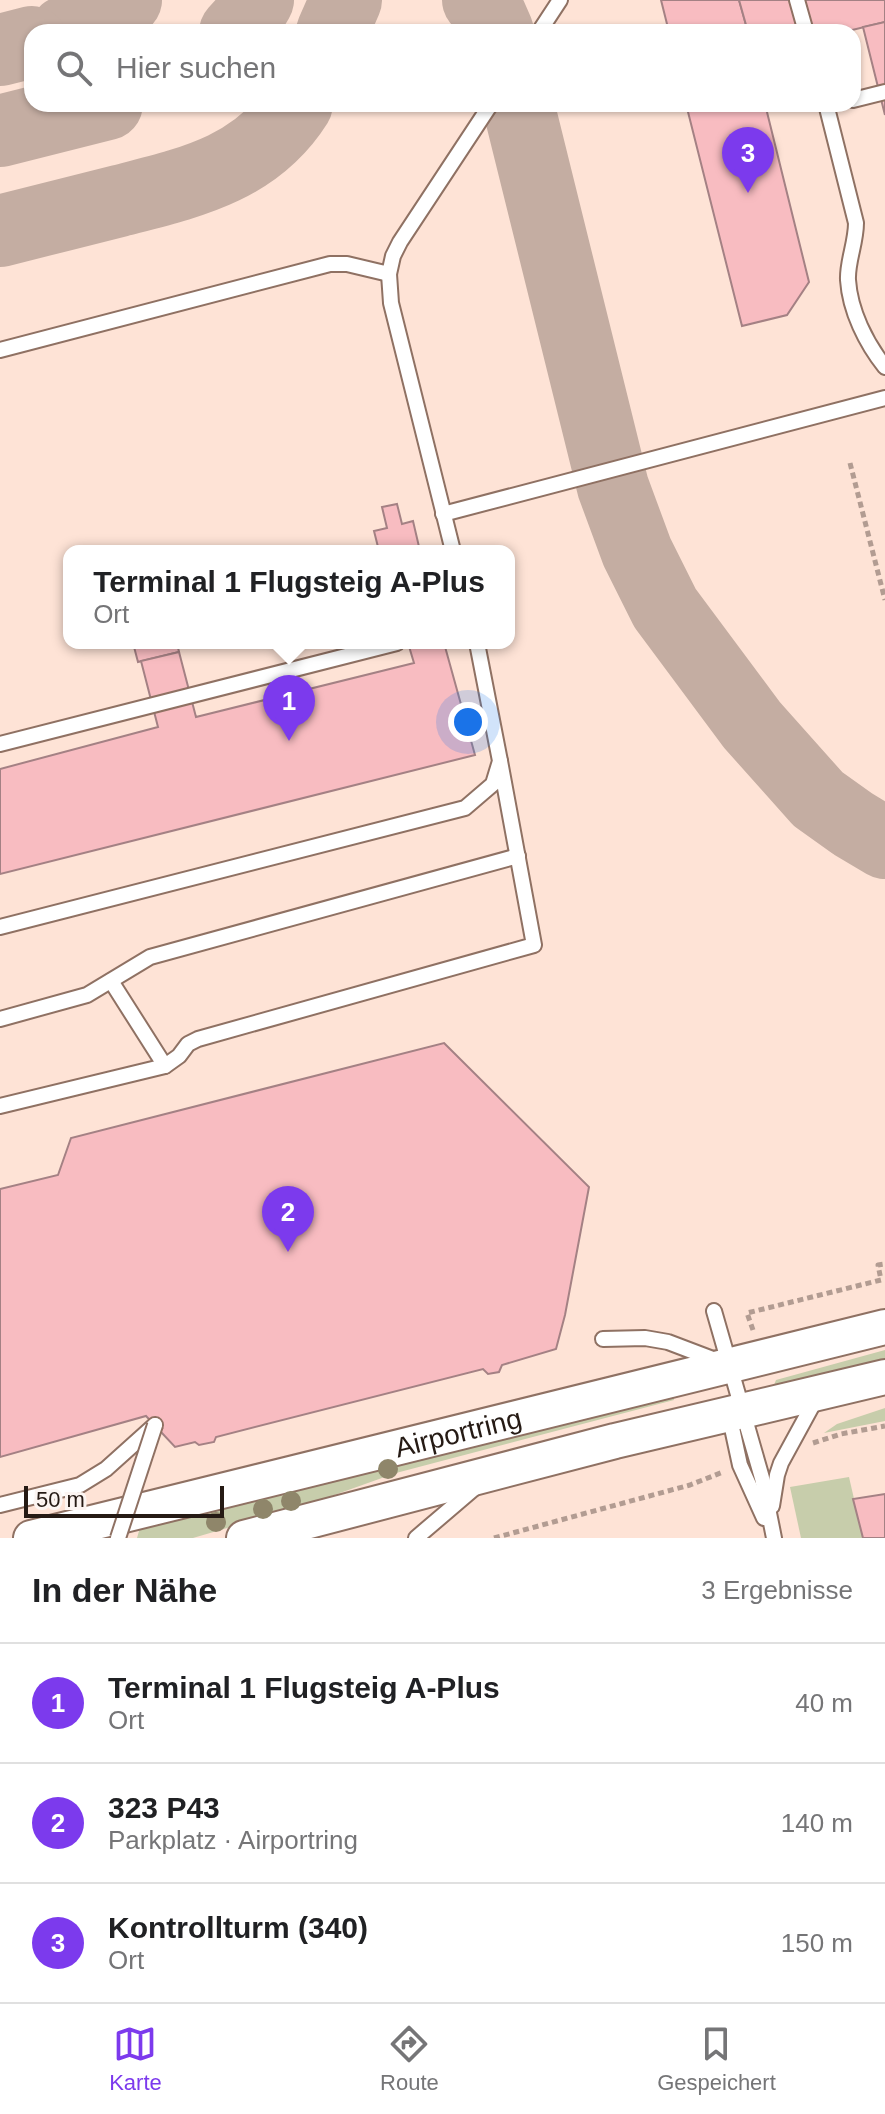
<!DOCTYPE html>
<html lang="de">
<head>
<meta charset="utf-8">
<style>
  body { margin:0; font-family:Helvetica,sans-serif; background:#f2f2f2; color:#202124 }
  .scale { position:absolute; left:24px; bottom:20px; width:200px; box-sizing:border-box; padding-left:8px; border:4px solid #251a14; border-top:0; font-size:22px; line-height:28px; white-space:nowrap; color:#251a14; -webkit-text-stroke:6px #fcf5f2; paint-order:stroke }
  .you { position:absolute; left:468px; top:722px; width:28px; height:28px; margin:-20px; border:6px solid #fff; border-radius:50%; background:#1a73e8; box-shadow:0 0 0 12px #1a73e833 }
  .badge { display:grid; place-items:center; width:52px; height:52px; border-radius:50%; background:#7c3aed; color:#fff; font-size:26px; font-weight:700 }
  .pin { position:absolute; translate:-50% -66px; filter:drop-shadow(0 2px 4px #0008) }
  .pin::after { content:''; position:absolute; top:42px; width:28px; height:24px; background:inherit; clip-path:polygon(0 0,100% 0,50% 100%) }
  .popup { position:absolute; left:63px; top:545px; width:452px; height:104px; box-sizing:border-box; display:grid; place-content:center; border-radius:16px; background:#fff; filter:drop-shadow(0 2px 6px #0005); font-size:26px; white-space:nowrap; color:#757577 }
  .popup b { font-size:30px; color:#202124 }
  .popup::after { content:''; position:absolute; left:50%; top:100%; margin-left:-16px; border:16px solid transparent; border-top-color:#fff }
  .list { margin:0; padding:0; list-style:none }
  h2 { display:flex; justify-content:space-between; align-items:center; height:104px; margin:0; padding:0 32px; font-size:34px }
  h2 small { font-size:26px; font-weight:400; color:#757577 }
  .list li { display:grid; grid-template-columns:52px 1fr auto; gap:24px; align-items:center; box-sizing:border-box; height:120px; padding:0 32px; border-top:2px solid #e0e0e0 }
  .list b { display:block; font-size:30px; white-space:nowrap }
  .list p { margin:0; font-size:26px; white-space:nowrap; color:#757577 }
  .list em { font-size:26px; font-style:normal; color:#757577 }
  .icon { flex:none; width:44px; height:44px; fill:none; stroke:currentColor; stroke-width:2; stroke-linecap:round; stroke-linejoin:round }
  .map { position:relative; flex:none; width:885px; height:1538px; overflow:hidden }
  .search { position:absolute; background:#fff; box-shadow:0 2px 6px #0004; left:24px; right:24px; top:24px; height:88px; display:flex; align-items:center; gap:20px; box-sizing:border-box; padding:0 28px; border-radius:24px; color:#757577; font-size:30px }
  .sheet { height:464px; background:#fff }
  nav { display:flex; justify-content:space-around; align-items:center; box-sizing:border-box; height:112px; border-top:2px solid #e0e0e0; background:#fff; font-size:22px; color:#757577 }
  nav a { display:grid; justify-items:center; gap:4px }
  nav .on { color:#7c3aed }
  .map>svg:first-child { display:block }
  .green { fill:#c7cdab }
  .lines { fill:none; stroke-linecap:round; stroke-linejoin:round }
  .taxiway { stroke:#c4ada2; stroke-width:72 }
  .building { fill:#f8bcc1; stroke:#a48184; stroke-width:2 }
  .service-casing { stroke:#8f7163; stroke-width:18 }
  .tertiary-casing { stroke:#8f7163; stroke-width:38 }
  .path { stroke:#b29c92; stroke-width:5; stroke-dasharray:6 4; stroke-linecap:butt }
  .service { stroke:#fff; stroke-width:14 }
  .tertiary { stroke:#fff; stroke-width:34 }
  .service-bridge-casing { stroke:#8f7163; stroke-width:18; stroke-linecap:butt }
  .service-bridge { stroke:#fff; stroke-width:14 }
  .tree { fill:#8f866a }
  .labels { text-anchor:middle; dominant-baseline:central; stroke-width:6; stroke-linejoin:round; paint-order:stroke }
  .street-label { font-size:28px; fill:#251a14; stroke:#fcf5f2 }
</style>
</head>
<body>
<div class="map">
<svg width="885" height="1538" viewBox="0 0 885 1538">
  <rect width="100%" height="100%" fill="#fee3d6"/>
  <!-- green -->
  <g class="green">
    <polygon points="885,1350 885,1360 777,1388 774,1385 776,1380"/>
    <polygon points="672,1390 674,1400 396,1473 309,1504 193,1538 137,1538 141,1524"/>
    <polygon points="885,1408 885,1421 824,1433 837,1424"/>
    <polygon points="849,1477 863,1538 801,1538 790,1487"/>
  </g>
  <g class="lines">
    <!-- taxiway -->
    <g class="taxiway">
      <polyline points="478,0 491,16 498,32"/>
      <path d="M65,32C87,25 107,14 126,0"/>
      <polyline points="235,32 246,20 258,0"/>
      <polyline points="332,32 346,0"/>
      <polyline points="0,50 32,42"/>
      <polyline points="518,104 613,487 637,552 665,608 752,725 818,799 853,824 885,843"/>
      <polyline points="0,131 107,104"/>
      <path d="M0,231C40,221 79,211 119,201C189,183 256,169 297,104"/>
    </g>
  </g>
  <!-- building -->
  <g class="building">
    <polygon points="661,0 739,0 748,32 669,32"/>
    <polygon points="739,0 885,0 885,22 844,32 748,32"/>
    <polygon points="885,22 885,115 863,27"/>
    <polygon points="686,104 765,104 809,282 787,315 742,326"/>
    <polygon points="397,504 402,524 413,521 420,551 379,551 374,531 387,528 382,507"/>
    <polygon points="133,643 177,643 179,652 138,662"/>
    <polygon points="408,643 444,643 475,755 0,874 0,769 158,727 141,661 179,652 196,717 414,663"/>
    <polygon points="444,1043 589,1187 565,1315 556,1349 502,1365 499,1372 488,1374 483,1369 216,1437 214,1442 199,1445 195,1442 175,1447 146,1416 0,1457 0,1189 58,1175 71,1138"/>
    <polygon points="885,1494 885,1538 863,1538 853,1499"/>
  </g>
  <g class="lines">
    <defs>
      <g id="service">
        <polyline points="797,0 806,32"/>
        <polyline points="539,32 560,0"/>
        <polyline points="853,100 885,92"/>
        <path d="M826,104L856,223C856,243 847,262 848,280C850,311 866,343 885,367"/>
        <polyline points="389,274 391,303 453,551"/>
        <polyline points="0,350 330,264 347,264 389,274 393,256 400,242 491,104"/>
        <polyline points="443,514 885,398"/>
        <polyline points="0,744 397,643"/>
        <polyline points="0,927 465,808 493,784 500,761 477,643"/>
        <polyline points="111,981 165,1066"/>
        <polyline points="0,1019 87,995 150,957 518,856"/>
        <polyline points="0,1106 165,1066 179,1056 188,1044 198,1039 534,945 500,761"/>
        <polyline points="714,1311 762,1478 774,1538"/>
        <polyline points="603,1339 645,1338 668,1342 718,1361"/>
        <polyline points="729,1414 740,1465 764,1518"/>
        <polyline points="0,1505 80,1485 106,1469 155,1425"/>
        <polyline points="772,1506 777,1475 781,1463 817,1397"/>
        <polyline points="416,1538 477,1486"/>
      </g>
      <g id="tertiary">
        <path id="s1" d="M31,1538L885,1327"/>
        <polyline points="244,1538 615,1441 885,1377"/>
      </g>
    </defs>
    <!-- service casing -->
    <use href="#service" class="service-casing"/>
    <!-- tertiary casing -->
    <use href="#tertiary" class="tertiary-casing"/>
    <!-- path -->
    <g class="path">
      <polyline points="850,463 885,600"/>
      <polyline points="753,1330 747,1313 881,1280 878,1265 885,1264"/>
      <polyline points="813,1443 841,1434 885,1426"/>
      <polyline points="494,1538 690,1485 723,1472"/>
    </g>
    <!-- service -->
    <use href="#service" class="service"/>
    <!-- tertiary -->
    <use href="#tertiary" class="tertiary"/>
    <defs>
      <polyline id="service-bridge" points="118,1538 155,1425"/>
    </defs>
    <!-- service-bridge casing -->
    <use href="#service-bridge" class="service-bridge-casing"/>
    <!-- service-bridge -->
    <use href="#service-bridge" class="service-bridge"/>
  </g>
  <!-- trees -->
  <g class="tree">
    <circle cx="388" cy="1469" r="10"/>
    <circle cx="291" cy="1501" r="10"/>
    <circle cx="263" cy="1509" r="10"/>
    <circle cx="216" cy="1522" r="10"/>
  </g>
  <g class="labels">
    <!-- street labels -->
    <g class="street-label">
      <text stroke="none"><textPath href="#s1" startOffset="440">Airportring</textPath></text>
    </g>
  </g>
</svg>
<div class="scale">50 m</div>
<div class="you"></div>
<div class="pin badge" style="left:289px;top:741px">1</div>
<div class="popup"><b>Terminal 1 Flugsteig A-Plus</b>Ort</div>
<div class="pin badge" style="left:288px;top:1252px">2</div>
<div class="pin badge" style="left:748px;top:193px">3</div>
<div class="search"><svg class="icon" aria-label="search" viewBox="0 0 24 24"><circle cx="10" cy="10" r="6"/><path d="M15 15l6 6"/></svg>Hier suchen</div>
</div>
<section class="sheet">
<h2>In der Nähe<small>3 Ergebnisse</small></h2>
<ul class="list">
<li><span class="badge">1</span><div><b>Terminal 1 Flugsteig A-Plus</b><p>Ort</p></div><em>40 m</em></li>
<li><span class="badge">2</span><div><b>323 P43</b><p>Parkplatz · Airportring</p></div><em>140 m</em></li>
<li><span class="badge">3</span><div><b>Kontrollturm (340)</b><p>Ort</p></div><em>150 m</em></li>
</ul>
</section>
<nav>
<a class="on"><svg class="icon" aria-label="map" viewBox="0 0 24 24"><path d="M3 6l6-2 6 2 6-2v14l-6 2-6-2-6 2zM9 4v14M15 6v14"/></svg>Karte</a>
<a><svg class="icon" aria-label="directions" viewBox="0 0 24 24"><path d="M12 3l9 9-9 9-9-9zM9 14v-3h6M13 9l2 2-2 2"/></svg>Route</a>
<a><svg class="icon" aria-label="saved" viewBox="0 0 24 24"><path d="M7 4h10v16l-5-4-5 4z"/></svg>Gespeichert</a>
</nav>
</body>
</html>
